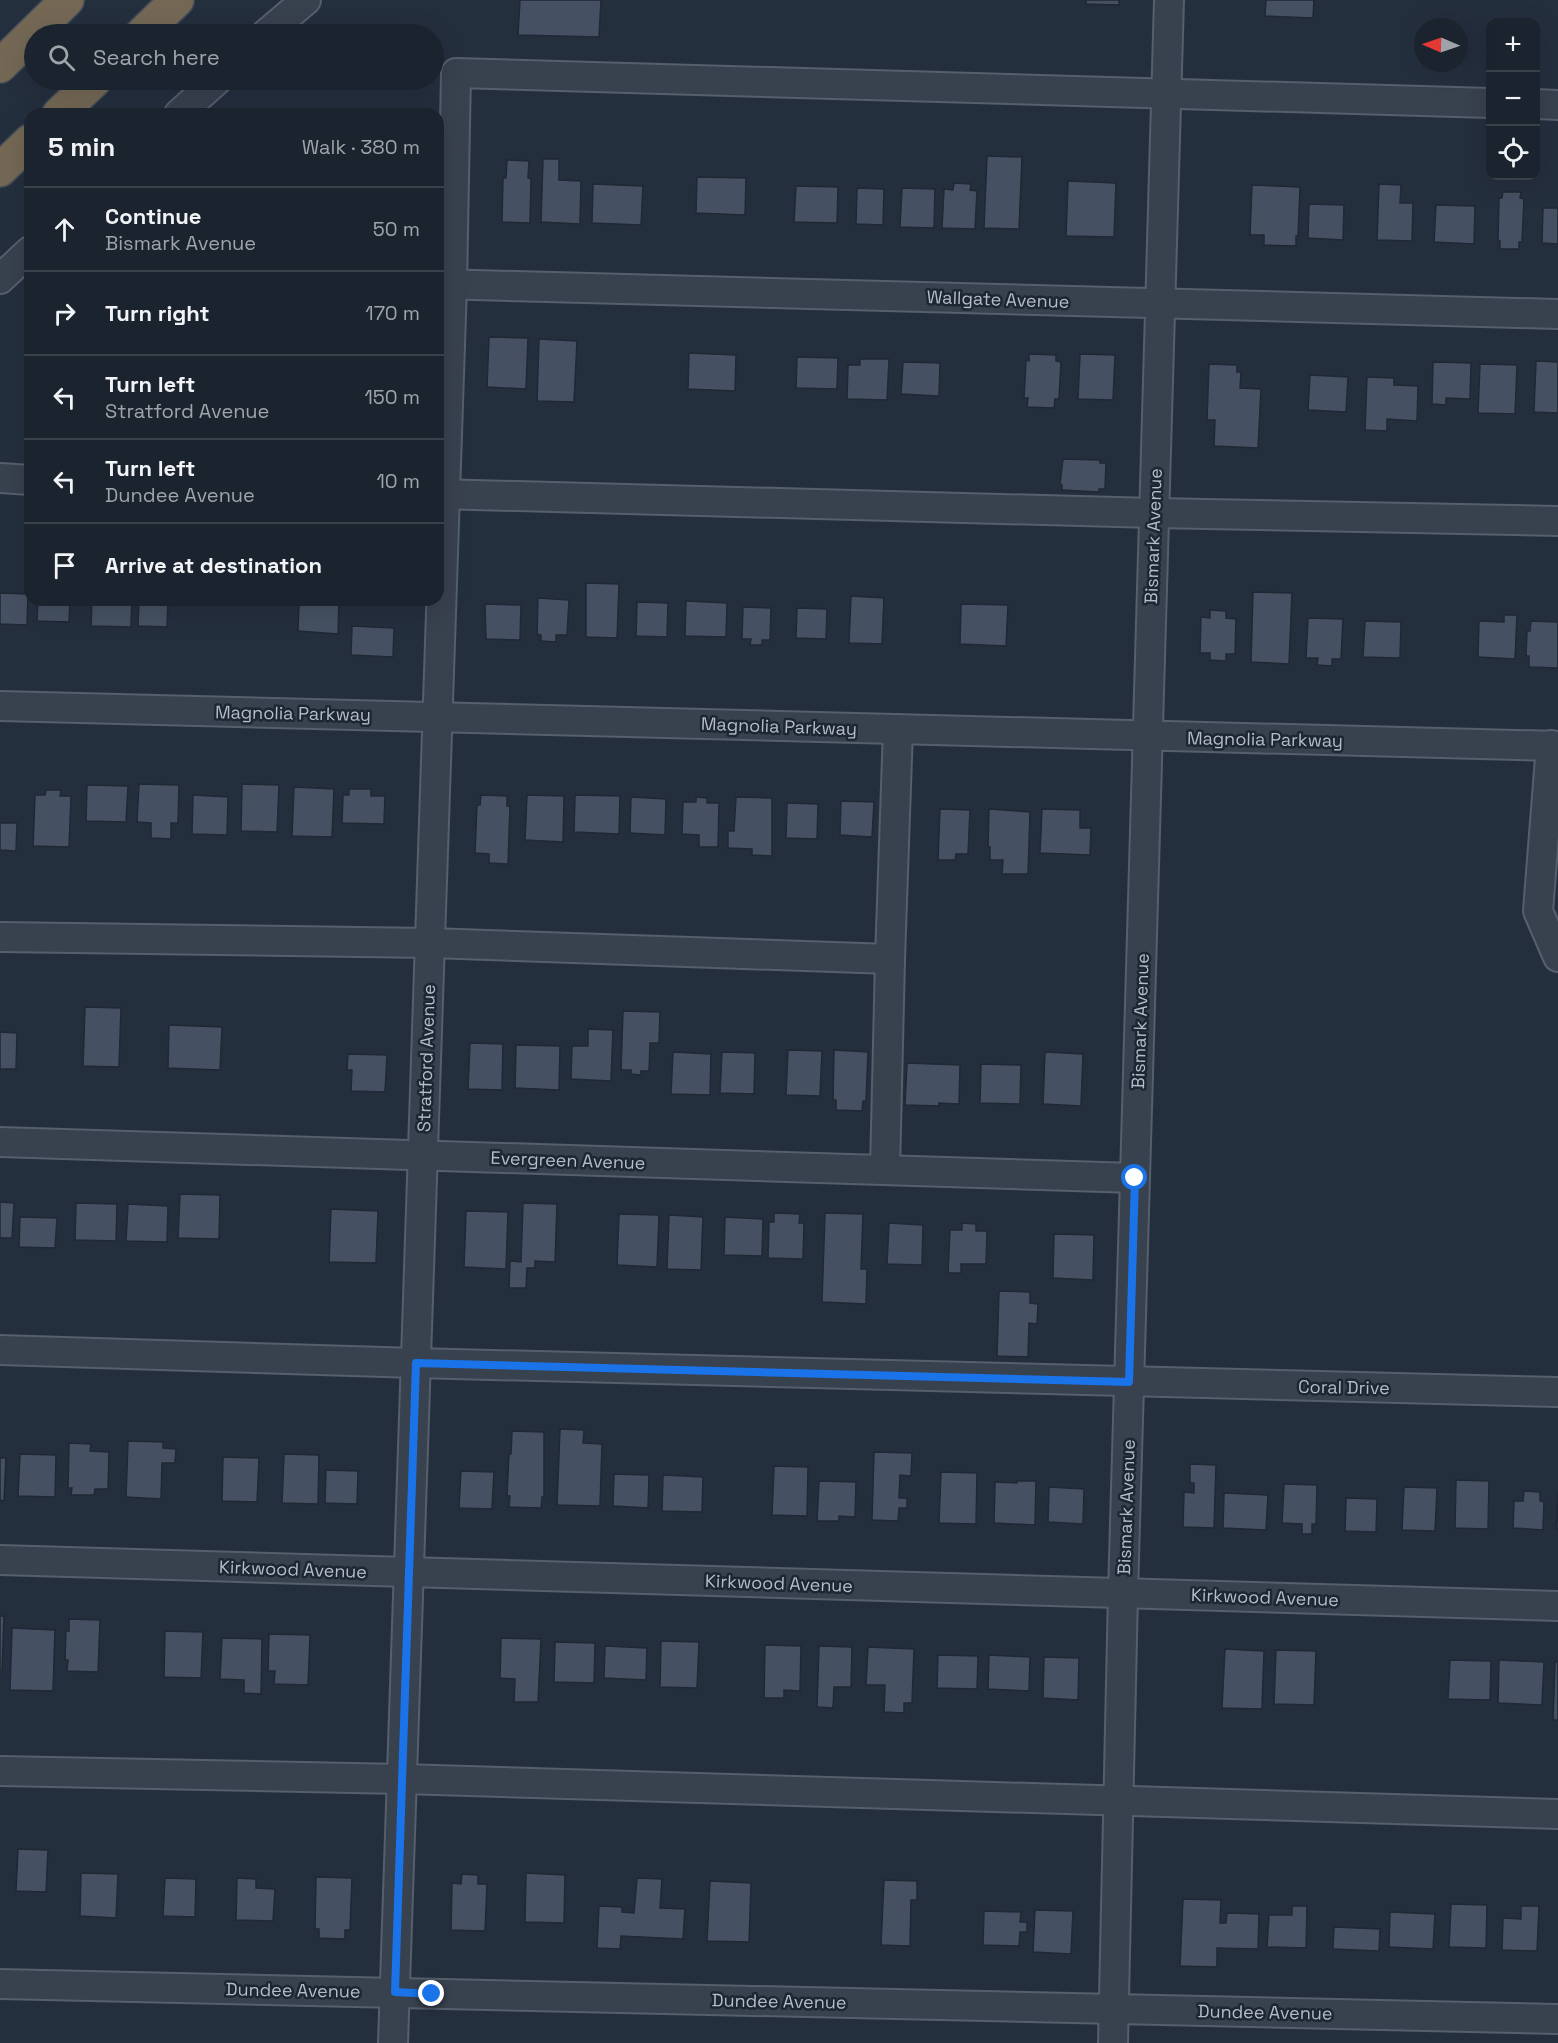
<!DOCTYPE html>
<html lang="en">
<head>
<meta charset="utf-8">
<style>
  body { margin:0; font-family:"Space Grotesk",sans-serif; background:#282f3a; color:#f1f3f6 }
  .controls { position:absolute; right:18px; top:18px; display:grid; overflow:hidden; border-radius:12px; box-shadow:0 6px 24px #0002 }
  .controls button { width:54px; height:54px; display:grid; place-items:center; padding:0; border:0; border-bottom:2px solid #39404a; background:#1b232e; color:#f1f3f6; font:30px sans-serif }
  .compass { position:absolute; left:1414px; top:18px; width:54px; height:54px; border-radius:50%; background:#1b232e; box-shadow:0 6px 24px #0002; rotate:272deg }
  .stop { position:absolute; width:18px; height:18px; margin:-14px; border:4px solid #1a73e8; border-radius:50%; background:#fff }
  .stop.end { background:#1a73e8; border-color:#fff; box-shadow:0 2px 6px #0008 }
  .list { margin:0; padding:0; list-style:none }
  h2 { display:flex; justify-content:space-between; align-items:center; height:78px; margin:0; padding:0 24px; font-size:26px }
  h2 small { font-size:20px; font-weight:400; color:#a0a4aa }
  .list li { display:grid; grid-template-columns:39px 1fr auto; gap:18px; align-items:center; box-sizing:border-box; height:84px; padding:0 24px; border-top:2px solid #39404a }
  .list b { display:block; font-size:22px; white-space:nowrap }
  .list p { margin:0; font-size:20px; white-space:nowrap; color:#a0a4aa }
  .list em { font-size:20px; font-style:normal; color:#a0a4aa }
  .icon { flex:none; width:33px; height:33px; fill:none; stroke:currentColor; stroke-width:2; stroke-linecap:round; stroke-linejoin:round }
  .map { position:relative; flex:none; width:1558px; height:2043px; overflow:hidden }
  .search { position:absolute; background:#1b232e; box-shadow:0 6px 24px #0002; left:24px; top:24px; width:420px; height:66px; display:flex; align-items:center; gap:15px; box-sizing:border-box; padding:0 21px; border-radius:33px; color:#a0a4aa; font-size:22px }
  .panel { position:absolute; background:#1b232e; box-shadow:0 6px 24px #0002; left:24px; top:108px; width:420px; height:498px; border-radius:18px }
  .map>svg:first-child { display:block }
  .building { fill:#455162; stroke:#1f2835; stroke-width:1.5 }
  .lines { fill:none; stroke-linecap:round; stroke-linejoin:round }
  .minor-casing { stroke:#565f6c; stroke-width:32 }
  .highway-casing { stroke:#434c59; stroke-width:36 }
  .minor { stroke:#38414e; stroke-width:28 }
  .highway { stroke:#746855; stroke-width:33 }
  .route { stroke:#1a73e8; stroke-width:8 }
  .labels { text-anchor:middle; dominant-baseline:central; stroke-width:5; stroke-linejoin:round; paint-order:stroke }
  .street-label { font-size:18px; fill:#b4bcc9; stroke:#1d2633 }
</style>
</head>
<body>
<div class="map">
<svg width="1558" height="2043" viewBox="0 0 1558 2043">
  <rect width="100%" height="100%" fill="#242f3e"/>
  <!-- building -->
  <g class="building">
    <polygon points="520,0 601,0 599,37 518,35"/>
    <polygon points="1086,0 1119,0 1119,5 1086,4"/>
    <polygon points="1266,0 1314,0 1313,18 1265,16"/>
    <polygon points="987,156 1022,157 1019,229 984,228"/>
    <polygon points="543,159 559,159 559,180 581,181 580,224 541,222"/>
    <polygon points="507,160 529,161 528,178 531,179 530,223 502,222 503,178 506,178"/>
    <polygon points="697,177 746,178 745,215 696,213"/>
    <polygon points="1068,181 1116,183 1114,237 1066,236"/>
    <polygon points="954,183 971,184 970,190 977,191 975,229 942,228 944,189 953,190"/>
    <polygon points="593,184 643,186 641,225 592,223"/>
    <polygon points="1379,184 1401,185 1400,203 1413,203 1412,241 1377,240"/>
    <polygon points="1252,185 1300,187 1298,236 1296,236 1296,246 1264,245 1264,235 1250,235"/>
    <polygon points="796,186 838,187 837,223 794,222"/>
    <polygon points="857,188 884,189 883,225 856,224"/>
    <polygon points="902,188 935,189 934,228 900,227"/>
    <polygon points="1503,192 1521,192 1520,198 1524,199 1522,242 1519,242 1519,249 1500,249 1500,241 1498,241 1499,198 1502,198"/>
    <polygon points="1309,204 1344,205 1343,240 1308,238"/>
    <polygon points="1436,205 1475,206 1474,244 1434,242"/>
    <polygon points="1543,208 1558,208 1558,244 1542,243"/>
    <polygon points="489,337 528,338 526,389 487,387"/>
    <polygon points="539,339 577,341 574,402 537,401"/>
    <polygon points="689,353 736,355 735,391 688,389"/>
    <polygon points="1029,354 1056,355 1056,361 1061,362 1059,399 1055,399 1054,408 1027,407 1028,398 1024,398 1026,360 1029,361"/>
    <polygon points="1080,354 1115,355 1113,400 1078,399"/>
    <polygon points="797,357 838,358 837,389 796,388"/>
    <polygon points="860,359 889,359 887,400 847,399 848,365 860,365"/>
    <polygon points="1536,361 1558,362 1558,413 1534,412"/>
    <polygon points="903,362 940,363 939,396 901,394"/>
    <polygon points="1433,362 1471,363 1470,399 1446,398 1446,405 1432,404"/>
    <polygon points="1209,364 1237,365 1237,372 1241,372 1240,388 1261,389 1258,448 1214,446 1215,420 1207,420"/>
    <polygon points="1480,364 1517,365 1515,414 1478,413"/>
    <polygon points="1310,375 1348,377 1346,412 1308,410"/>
    <polygon points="1367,377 1394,378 1394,385 1418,386 1417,421 1387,419 1387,431 1365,430"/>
    <polygon points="1063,459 1100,460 1100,463 1106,463 1105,489 1099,489 1099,492 1062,490 1062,485 1060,484"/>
    <polygon points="586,583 619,584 617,638 586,637"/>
    <polygon points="1253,592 1292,593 1289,664 1251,662"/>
    <polygon points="0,593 28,594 27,625 0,624"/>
    <polygon points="851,596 884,598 882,644 849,643"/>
    <polygon points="538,598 569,600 567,635 556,635 556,642 541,641 541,635 537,634"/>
    <polygon points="38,600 70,600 69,622 37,621"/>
    <polygon points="92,600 132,600 131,627 91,626"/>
    <polygon points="139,600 168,600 167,627 138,626"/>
    <polygon points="299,600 339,600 338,634 298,631"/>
    <polygon points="686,601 727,603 726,637 685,636"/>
    <polygon points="637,602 668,603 667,637 636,636"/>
    <polygon points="485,604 521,605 520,640 486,639"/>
    <polygon points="961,604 1008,605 1006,646 960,644"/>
    <polygon points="743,607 771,608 770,640 762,640 762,645 750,645 751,639 742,639"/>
    <polygon points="797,608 827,609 826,639 796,638"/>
    <polygon points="1210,610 1226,611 1226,618 1236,619 1235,654 1226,654 1226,661 1210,660 1210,653 1200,653 1201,617 1210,618"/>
    <polygon points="1504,615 1517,615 1515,659 1478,657 1479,621 1504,622"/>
    <polygon points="1308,618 1343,619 1341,659 1332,659 1332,666 1317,665 1318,658 1306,658"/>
    <polygon points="1365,621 1401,622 1400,658 1363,657"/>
    <polygon points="1531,621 1558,622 1558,668 1529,667 1529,656 1526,656 1527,631 1530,631"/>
    <polygon points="352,626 394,628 393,657 351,655"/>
    <polygon points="139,784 179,785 178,823 171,823 171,839 151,838 151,823 137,822"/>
    <polygon points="242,784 279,785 277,832 241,831"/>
    <polygon points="87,785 128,786 126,822 86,821"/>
    <polygon points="294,787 334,789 332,837 292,836"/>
    <polygon points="349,789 371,789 371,796 385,796 384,824 342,823 343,795 349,795"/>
    <polygon points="46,790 61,790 60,796 71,796 69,847 33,846 35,795 45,795"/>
    <polygon points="193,795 228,797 227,835 192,834"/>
    <polygon points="481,795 507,796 507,806 510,806 508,864 489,863 489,854 475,853 477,805 480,805"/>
    <polygon points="527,795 564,796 563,842 525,840"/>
    <polygon points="575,795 620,796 619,834 574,832"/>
    <polygon points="631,797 666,799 665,835 630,833"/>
    <polygon points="696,797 707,798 707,803 719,803 718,847 699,847 699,835 682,834 683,802 696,802"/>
    <polygon points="736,797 772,798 772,856 752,855 752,849 728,848 728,831 734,831"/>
    <polygon points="841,801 874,802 872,837 840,835"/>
    <polygon points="787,803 818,804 817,839 786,838"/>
    <polygon points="940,809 970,810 968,854 956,854 955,860 938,860"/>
    <polygon points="989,809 1030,812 1028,874 1002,874 1003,860 990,860 990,847 988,847"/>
    <polygon points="1042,809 1080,810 1080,828 1091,828 1090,855 1040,853"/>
    <polygon points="0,823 17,823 16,851 0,850"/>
    <polygon points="85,1007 121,1008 119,1067 83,1066"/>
    <polygon points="623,1011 660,1012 659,1043 650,1043 649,1071 641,1071 641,1075 631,1074 631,1070 621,1070"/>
    <polygon points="169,1025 222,1027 220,1070 168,1068"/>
    <polygon points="588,1029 613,1030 611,1081 571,1079 572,1046 588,1046"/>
    <polygon points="0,1032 17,1033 16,1069 0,1069"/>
    <polygon points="470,1043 503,1044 502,1090 468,1089"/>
    <polygon points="516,1045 560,1046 559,1090 515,1088"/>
    <polygon points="788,1050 822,1051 820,1096 786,1095"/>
    <polygon points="834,1050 868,1052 866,1101 863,1101 862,1111 836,1110 836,1100 833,1100"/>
    <polygon points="673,1052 711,1054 710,1095 671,1094"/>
    <polygon points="722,1052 755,1053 754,1094 720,1093"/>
    <polygon points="1045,1052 1083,1054 1081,1106 1043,1104"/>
    <polygon points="348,1054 387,1055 385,1092 351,1091 352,1070 347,1070"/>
    <polygon points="907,1063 960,1065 959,1104 939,1103 939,1106 905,1105"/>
    <polygon points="981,1064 1021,1065 1020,1104 980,1103"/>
    <polygon points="180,1194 220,1195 219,1239 178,1238"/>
    <polygon points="0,1202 14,1203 12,1238 0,1238"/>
    <polygon points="76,1203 117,1204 116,1241 75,1240"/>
    <polygon points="523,1203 557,1204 555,1262 535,1261 535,1268 527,1268 526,1288 509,1288 510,1261 521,1262"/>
    <polygon points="128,1204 168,1206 167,1242 126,1241"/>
    <polygon points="331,1209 378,1211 376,1263 329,1262"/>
    <polygon points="466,1211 508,1212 506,1269 464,1267"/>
    <polygon points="774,1213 800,1214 799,1223 804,1223 803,1259 768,1258 769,1222 774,1222"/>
    <polygon points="825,1213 863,1214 861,1269 867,1269 866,1304 822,1302"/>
    <polygon points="619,1214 659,1215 657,1267 617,1265"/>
    <polygon points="669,1215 703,1217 701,1270 667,1269"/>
    <polygon points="20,1217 57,1218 55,1248 19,1247"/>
    <polygon points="725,1217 763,1219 762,1256 724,1255"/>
    <polygon points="889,1223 923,1225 922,1265 887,1264"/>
    <polygon points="962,1223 976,1224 976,1231 987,1231 986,1264 961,1264 961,1273 948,1273 950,1230 962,1230"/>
    <polygon points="1054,1234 1094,1235 1093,1280 1053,1278"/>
    <polygon points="999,1291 1030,1292 1030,1303 1038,1304 1037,1324 1029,1323 1028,1357 997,1356"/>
    <polygon points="560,1429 584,1430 583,1443 602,1444 600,1506 557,1505"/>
    <polygon points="512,1431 544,1432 544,1497 542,1497 541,1508 509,1507 510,1496 507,1496 509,1454 511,1454"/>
    <polygon points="128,1441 163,1442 163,1448 176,1449 175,1463 162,1463 161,1499 126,1497"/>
    <polygon points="69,1443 91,1444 90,1451 109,1452 108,1489 95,1489 94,1495 71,1495 72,1488 68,1488"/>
    <polygon points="874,1452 912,1453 911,1476 900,1475 899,1498 907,1498 907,1508 899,1508 898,1521 872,1520"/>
    <polygon points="20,1454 56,1455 55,1497 18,1496"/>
    <polygon points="284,1454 319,1455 318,1504 282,1503"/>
    <polygon points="223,1457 259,1458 257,1502 222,1501"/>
    <polygon points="0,1458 6,1458 4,1501 0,1500"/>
    <polygon points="1190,1464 1216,1465 1214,1528 1183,1527 1184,1492 1194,1493 1194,1483 1190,1483"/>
    <polygon points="774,1466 808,1467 807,1516 772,1515"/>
    <polygon points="326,1470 358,1471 357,1504 325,1503"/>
    <polygon points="461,1471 494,1472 492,1509 459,1508"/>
    <polygon points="941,1472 977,1473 976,1524 939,1523"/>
    <polygon points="614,1474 649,1475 648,1508 613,1506"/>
    <polygon points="663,1475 703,1477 702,1512 662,1511"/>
    <polygon points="1456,1480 1489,1481 1488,1529 1455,1528"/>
    <polygon points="819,1481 856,1482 855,1517 839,1516 839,1521 817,1521"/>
    <polygon points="1017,1481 1036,1481 1035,1525 994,1523 995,1482 1017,1483"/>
    <polygon points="1284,1484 1317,1485 1316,1524 1312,1524 1312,1534 1302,1534 1302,1524 1282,1523"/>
    <polygon points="1049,1487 1084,1489 1083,1524 1048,1522"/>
    <polygon points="1404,1487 1437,1488 1435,1531 1402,1530"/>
    <polygon points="1524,1491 1540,1492 1540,1501 1544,1502 1543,1530 1513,1528 1514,1501 1523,1501"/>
    <polygon points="1224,1493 1268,1495 1266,1530 1223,1528"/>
    <polygon points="1558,1494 1558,1529 1556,1529"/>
    <polygon points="1346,1498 1377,1499 1376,1532 1345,1531"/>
    <polygon points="0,1616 4,1616 2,1672 0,1672"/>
    <polygon points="69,1619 100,1620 98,1672 67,1671 68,1660 65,1660 66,1631 69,1631"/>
    <polygon points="12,1628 55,1630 53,1691 10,1690"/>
    <polygon points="165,1631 203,1632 201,1678 164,1677"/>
    <polygon points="269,1634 310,1635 308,1685 274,1684 275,1671 268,1671"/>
    <polygon points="222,1638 262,1639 261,1694 244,1693 244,1680 220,1679"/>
    <polygon points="501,1638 541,1639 538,1702 514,1702 515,1679 500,1678"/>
    <polygon points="661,1641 699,1642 697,1688 660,1687"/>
    <polygon points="555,1642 595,1643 594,1683 554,1682"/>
    <polygon points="765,1645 801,1646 800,1691 784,1690 784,1698 764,1698"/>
    <polygon points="605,1646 647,1648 646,1680 604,1678"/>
    <polygon points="819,1646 852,1647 851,1687 834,1687 833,1708 817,1707"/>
    <polygon points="868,1647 914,1649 912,1703 904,1703 904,1713 884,1712 885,1685 866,1685"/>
    <polygon points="1225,1649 1264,1651 1262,1709 1222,1708"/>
    <polygon points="1276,1650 1316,1651 1314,1705 1274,1704"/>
    <polygon points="938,1655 978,1656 977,1689 937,1688"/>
    <polygon points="989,1655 1030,1657 1029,1691 988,1689"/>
    <polygon points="1044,1657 1079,1658 1078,1700 1043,1698"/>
    <polygon points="1450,1660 1491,1661 1490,1700 1448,1699"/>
    <polygon points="1499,1660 1544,1662 1542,1705 1498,1703"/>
    <polygon points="1555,1662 1558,1662 1558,1720 1553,1720"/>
    <polygon points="18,1849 48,1850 46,1892 16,1891"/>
    <polygon points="81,1873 118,1874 116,1918 80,1916"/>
    <polygon points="526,1873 565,1875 564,1923 525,1922"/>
    <polygon points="462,1874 478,1875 478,1884 487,1884 485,1931 451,1930 452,1883 461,1884"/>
    <polygon points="316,1877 352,1878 350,1930 345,1930 345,1939 319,1938 319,1929 315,1929"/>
    <polygon points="165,1878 196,1879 195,1917 163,1916"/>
    <polygon points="237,1878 256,1879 256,1888 275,1889 273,1921 236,1920"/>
    <polygon points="637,1878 662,1879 660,1908 685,1909 683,1939 621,1936 620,1949 597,1948 599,1906 622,1907 622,1912 634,1913"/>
    <polygon points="884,1880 917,1881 917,1900 911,1900 910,1946 881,1945"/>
    <polygon points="710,1881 751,1883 749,1942 707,1941"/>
    <polygon points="1183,1899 1221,1900 1220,1923 1226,1923 1227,1913 1259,1914 1258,1949 1217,1948 1217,1967 1180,1966"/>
    <polygon points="1451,1904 1487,1905 1486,1948 1449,1947"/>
    <polygon points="1292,1906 1307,1906 1306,1948 1267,1947 1269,1915 1292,1915"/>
    <polygon points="1521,1906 1539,1906 1537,1951 1502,1950 1503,1918 1521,1919"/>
    <polygon points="1035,1910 1073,1911 1071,1954 1033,1952"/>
    <polygon points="984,1911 1021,1912 1020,1922 1027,1922 1027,1932 1020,1932 1019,1946 983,1945"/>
    <polygon points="1390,1912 1435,1914 1433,1949 1389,1947"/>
    <polygon points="1334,1927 1380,1929 1379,1951 1333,1949"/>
  </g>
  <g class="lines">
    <defs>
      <g id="minor">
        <polyline points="266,34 306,0"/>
        <polyline points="1536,104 1558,105"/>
        <polyline points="179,114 217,80"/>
        <polyline points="0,279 30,251"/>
        <polyline points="438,284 1558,314"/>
        <polyline points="0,478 30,480"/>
        <polyline points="438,494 1154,513 1558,521"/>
        <polyline points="0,706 1558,746"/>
        <polyline points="1551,745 1538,911 1558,957"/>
        <polyline points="0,937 430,943 890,959 898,729"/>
        <polyline points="0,1142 1135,1178"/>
        <polyline points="885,1170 890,959"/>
        <polyline points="0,1350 416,1363 1558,1392"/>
        <polyline points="0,1560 1558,1606"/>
        <polyline points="0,1771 402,1779 1558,1814"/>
        <polyline points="0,1984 1558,2019"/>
        <polyline points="393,2043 452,285 456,73 1490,103"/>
        <polyline points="1113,2043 1123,1593 1169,0"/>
      </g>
      <g id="highway">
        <polyline points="142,34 177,0"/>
        <polyline points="0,66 67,0"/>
        <polyline points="59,114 95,80"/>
        <polyline points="0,170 30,141"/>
      </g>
    </defs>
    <!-- minor casing -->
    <use href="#minor" class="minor-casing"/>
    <!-- highway casing -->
    <use href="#highway" class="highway-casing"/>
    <!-- minor -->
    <use href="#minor" class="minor"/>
    <!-- highway -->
    <use href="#highway" class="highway"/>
  </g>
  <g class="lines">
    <!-- route -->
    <polyline class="route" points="432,1994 395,1992 416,1363 1129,1382 1135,1178"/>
  </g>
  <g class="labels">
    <!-- street labels -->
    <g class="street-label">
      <text transform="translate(998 299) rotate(2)">Wallgate Avenue</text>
      <text transform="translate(1153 536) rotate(-88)">Bismark Avenue</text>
      <text transform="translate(293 713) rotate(1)">Magnolia Parkway</text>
      <text transform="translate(779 726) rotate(2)">Magnolia Parkway</text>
      <text transform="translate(1265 739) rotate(1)">Magnolia Parkway</text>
      <text transform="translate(1140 1021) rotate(-88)">Bismark Avenue</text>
      <text transform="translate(426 1058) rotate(-88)">Stratford Avenue</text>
      <text transform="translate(568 1160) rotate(2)">Evergreen Avenue</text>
      <text transform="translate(1344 1387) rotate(1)">Coral Drive</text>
      <text transform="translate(1126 1507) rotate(-88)">Bismark Avenue</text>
      <text transform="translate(293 1569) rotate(2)">Kirkwood Avenue</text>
      <text transform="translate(779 1583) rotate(2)">Kirkwood Avenue</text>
      <text transform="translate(1265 1597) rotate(2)">Kirkwood Avenue</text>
      <text transform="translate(293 1990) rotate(1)">Dundee Avenue</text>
      <text transform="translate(779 2001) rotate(1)">Dundee Avenue</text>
      <text transform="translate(1265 2012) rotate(1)">Dundee Avenue</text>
    </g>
  </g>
</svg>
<div class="controls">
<button>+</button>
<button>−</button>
<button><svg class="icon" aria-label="locate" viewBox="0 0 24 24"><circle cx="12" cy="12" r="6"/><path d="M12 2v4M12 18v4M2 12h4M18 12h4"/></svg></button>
</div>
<svg class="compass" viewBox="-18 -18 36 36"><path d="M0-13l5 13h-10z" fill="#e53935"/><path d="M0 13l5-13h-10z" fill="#a0a4aa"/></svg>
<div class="stop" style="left:1135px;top:1178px"></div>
<div class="stop end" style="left:432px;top:1994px"></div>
<div class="search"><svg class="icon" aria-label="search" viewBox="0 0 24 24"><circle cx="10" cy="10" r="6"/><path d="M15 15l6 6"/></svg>Search here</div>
<section class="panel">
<h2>5 min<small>Walk · 380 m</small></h2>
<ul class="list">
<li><svg class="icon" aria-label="ahead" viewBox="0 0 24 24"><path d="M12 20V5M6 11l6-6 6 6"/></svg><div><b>Continue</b><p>Bismark Avenue</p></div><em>50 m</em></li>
<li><svg class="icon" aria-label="right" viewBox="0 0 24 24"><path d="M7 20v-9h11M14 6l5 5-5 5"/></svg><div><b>Turn right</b></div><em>170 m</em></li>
<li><svg class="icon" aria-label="left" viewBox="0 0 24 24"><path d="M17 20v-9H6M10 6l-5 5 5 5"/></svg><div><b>Turn left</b><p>Stratford Avenue</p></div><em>150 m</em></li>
<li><svg class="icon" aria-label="left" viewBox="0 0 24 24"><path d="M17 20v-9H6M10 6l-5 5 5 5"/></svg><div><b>Turn left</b><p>Dundee Avenue</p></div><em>10 m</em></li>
<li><svg class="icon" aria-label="arrive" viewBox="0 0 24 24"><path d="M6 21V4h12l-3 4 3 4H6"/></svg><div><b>Arrive at destination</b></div></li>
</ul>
</section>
</div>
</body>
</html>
